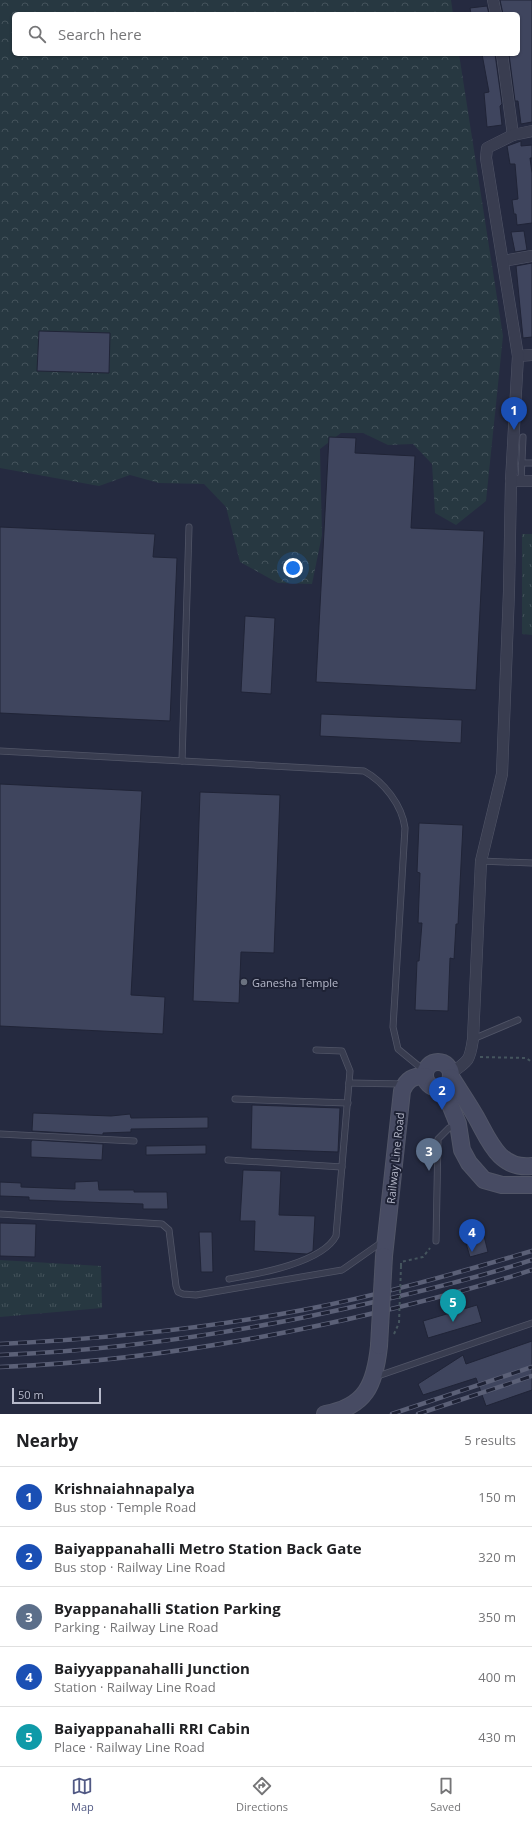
<!DOCTYPE html>
<html lang="en">
<head>
<meta charset="utf-8">
<style>
  body { margin:0; font-family:"Open Sans",sans-serif; background:#f6f6f6; color:#202124 }
  .scale { position:absolute; left:12px; bottom:10px; width:89px; box-sizing:border-box; padding-left:4px; border:2px solid #b6b9ca; border-top:0; font-size:11px; line-height:14px; white-space:nowrap; color:#b6b9ca; -webkit-text-stroke:3px #1e2235; paint-order:stroke }
  .you { position:absolute; left:293px; top:568px; width:14px; height:14px; margin:-10px; border:3px solid #fff; border-radius:50%; background:#1a73e8; box-shadow:0 0 0 6px #1a73e833 }
  .badge { display:grid; place-items:center; width:26px; height:26px; border-radius:50%; background:#515984; color:#fff; font-size:13px; font-weight:700 }
  .pin { position:absolute; translate:-50% -33px; filter:drop-shadow(0 1px 2px #0008) }
  .pin::after { content:''; position:absolute; top:21px; width:14px; height:12px; background:inherit; clip-path:polygon(0 0,100% 0,50% 100%) }
  .list { margin:0; padding:0; list-style:none }
  h2 { display:flex; justify-content:space-between; align-items:center; height:52px; margin:0; padding:0 16px; font-size:17px }
  h2 small { font-size:13px; font-weight:400; color:#757577 }
  .list li { display:grid; grid-template-columns:26px 1fr auto; gap:12px; align-items:center; box-sizing:border-box; height:60px; padding:0 16px; border-top:1px solid #e0e0e0 }
  .list b { display:block; font-size:15px; white-space:nowrap }
  .list p { margin:0; font-size:13px; white-space:nowrap; color:#757577 }
  .list em { font-size:13px; font-style:normal; color:#757577 }
  .icon { flex:none; width:22px; height:22px; fill:none; stroke:currentColor; stroke-width:2; stroke-linecap:round; stroke-linejoin:round }
  .map { position:relative; flex:none; width:532px; height:1414px; overflow:hidden }
  .search { position:absolute; background:#fff; box-shadow:0 1px 3px #0004; left:12px; right:12px; top:12px; height:44px; display:flex; align-items:center; gap:10px; box-sizing:border-box; padding:0 14px; border-radius:6px; color:#757577; font-size:15px }
  .sheet { height:352px; background:#fff }
  nav { display:flex; justify-content:space-around; align-items:center; box-sizing:border-box; height:56px; border-top:1px solid #e0e0e0; background:#fff; font-size:11px; color:#757577 }
  nav a { display:grid; justify-items:center; gap:2px }
  nav .on { color:#515984 }
  .map>svg:first-child { display:block }
  .grass { fill:url(#grass-tufts) }
  .forest { fill:url(#forest-crowns) }
  .building { fill:#3f455e; stroke:#202437 }
  .lines { fill:none; stroke-linecap:round; stroke-linejoin:round }
  .lane-casing { stroke:#515567; stroke-width:7 }
  .street-casing { stroke:#515567; stroke-width:12 }
  .secondary-casing { stroke:#515567; stroke-width:18 }
  .path { stroke:#45555e; stroke-width:2; stroke-dasharray:3 3; stroke-linecap:butt }
  .lane { stroke:#393d50; stroke-width:5.5 }
  .street { stroke:#393d50; stroke-width:11 }
  .secondary { stroke:#474b63; stroke-width:16 }
  .rail-casing { stroke:#5b6077; stroke-width:4.5 }
  .rail { stroke:#1e2235; stroke-width:3; stroke-dasharray:9; stroke-linecap:butt }
  .secondary-bridge-casing { stroke:#515567; stroke-width:18; stroke-linecap:butt }
  .path-bridge { stroke:#45555e; stroke-width:2; stroke-dasharray:3 3; stroke-linecap:butt }
  .secondary-bridge { stroke:#474b63; stroke-width:16 }
  .worship-dot { fill:#6b7280; stroke:#1e2235; stroke-width:1.5 }
  .labels { text-anchor:middle; dominant-baseline:central; stroke-width:4; stroke-linejoin:round; paint-order:stroke }
  .poi-label { font-size:11px; fill:#b6b9ca; stroke:#1e2235; text-anchor:start }
  .street-label { font-size:11px; fill:#b6b9ca; stroke:#1e2235 }
</style>
</head>
<body>
<div class="map">
<svg width="532" height="1414" viewBox="0 0 532 1414">
  <defs>
    <pattern id="grass-tufts" width="24" height="20" patternUnits="userSpaceOnUse"><rect width="24" height="20" fill="#273841"/><path d="M3 7l-1-3M5 7V3M7 7l1-3M15 17l-1-3M17 17v-4M19 17l1-3" fill="none" stroke="#44535b"/></pattern>
    <pattern id="forest-crowns" width="20" height="18" patternUnits="userSpaceOnUse"><rect width="20" height="18" fill="#273841"/><path d="M2 6a3 3 0 1 1 6 0M12 15a3 3 0 1 1 6 0" fill="none" stroke="#44535b"/></pattern>
  </defs>
  <rect width="100%" height="100%" fill="#252a40"/>
  <!-- grass -->
  <g class="grass">
    <polygon points="522,534 532,534 532,635 522,634"/>
    <polygon points="0,1260 101,1266 102,1308 0,1317"/>
  </g>
  <!-- forest -->
  <polygon class="forest" points="0,0 451,0 453,14 14,14 14,54 459,54 503,336 486,501 456,525 435,513 432,464 413,444 388,445 363,433 341,433 320,449 322,535 312,584 278,583 240,562 226,507 204,484 159,483 130,475 99,486 0,468"/>
  <!-- building -->
  <g class="building">
    <polygon points="500,0 532,0 532,122 521,124 518,101 515,101 509,54 518,54 518,14 503,14"/>
    <polygon points="487,6 489,14 471,14 470,8"/>
    <polygon points="482,54 495,54 502,104 500,106 502,125 487,127 484,93 489,92"/>
    <polygon points="521,141 521,146 532,145 532,158 530,158 532,173 532,223 517,225 516,214 514,214 512,200 518,199 515,164 510,164 507,146"/>
    <polygon points="524,231 527,250 515,252 511,232"/>
    <polygon points="532,263 532,337 523,338 516,266"/>
    <polygon points="39,331 110,333 109,373 37,371"/>
    <polygon points="329,437 356,438 355,453 415,456 411,528 484,531 476,690 316,682"/>
    <polygon points="0,527 155,534 153,557 177,558 170,721 0,713"/>
    <polygon points="245,616 275,618 271,694 241,692"/>
    <polygon points="321,714 462,720 461,743 320,736"/>
    <polygon points="0,784 142,791 131,995 165,997 163,1034 0,1026"/>
    <polygon points="200,792 280,795 274,953 241,952 239,1003 193,1001"/>
    <polygon points="419,823 463,825 458,924 456,924 454,959 450,958 448,1011 415,1010 417,961 419,961 422,923 418,923 420,873 417,872"/>
    <polygon points="252,1105 340,1108 338,1152 251,1149"/>
    <polygon points="33,1113 111,1116 130,1114 131,1118 208,1117 208,1128 131,1129 131,1132 103,1133 103,1135 32,1131"/>
    <polygon points="32,1140 103,1144 102,1160 31,1157 31,1142"/>
    <polygon points="206,1145 206,1154 146,1155 146,1146"/>
    <polygon points="243,1170 281,1171 279,1215 315,1216 313,1251 307,1254 254,1251 255,1221 240,1221"/>
    <polygon points="98,1181 99,1190 134,1190 134,1192 167,1192 168,1209 143,1209 143,1204 29,1200 29,1197 0,1196 0,1182 21,1183 21,1187 75,1189 75,1182"/>
    <polygon points="0,1223 36,1224 35,1257 0,1256"/>
    <polygon points="482,1228 488,1252 470,1257 463,1233"/>
    <polygon points="199,1232 212,1232 213,1272 201,1272"/>
    <polygon points="477,1305 482,1322 428,1338 423,1321"/>
    <polygon points="532,1341 532,1390 486,1406 476,1378 423,1395 418,1384 463,1355 466,1364"/>
  </g>
  <g class="lines">
    <defs>
      <g id="lane">
        <polyline points="522,463 532,463"/>
        <polyline points="521,481 523,437"/>
        <path d="M0,751L364,771C384,782 402,805 405,828L393,1027L398,1049L426,1072"/>
        <polyline points="182,761 189,527"/>
        <polyline points="481,861 532,863"/>
        <polyline points="473,1039 518,1020"/>
        <polyline points="349,1083 402,1084"/>
        <polyline points="235,1099 348,1103"/>
        <polyline points="0,1134 134,1141"/>
        <polyline points="228,1160 342,1167"/>
        <polyline points="0,1214 162,1224 169,1230 176,1286 178,1292 183,1294 196,1295 342,1270 382,1242"/>
        <polyline points="436,1241 438,1139 449,1128 457,1125"/>
        <path d="M229,1279C257,1274 322,1263 336,1236L350,1071L342,1051L316,1050"/>
        <polyline points="375,1377 532,1323"/>
      </g>
      <g id="street">
        <polyline points="493,0 496,14"/>
        <polyline points="502,54 513,135"/>
        <polyline points="503,261 532,256"/>
        <polyline points="518,356 532,355"/>
        <polyline points="511,481 532,481"/>
        <path d="M451,1073C469,1061 470,1060 473,1039L481,861L502,774L509,591L511,481L518,356L486,158L487,148L513,135L532,131"/>
      </g>
      <g id="secondary">
        <circle cx="438" cy="1075" r="13"/>
        <path d="M451,1077C459,1090 468,1103 476,1117C489,1140 499,1170 532,1166"/>
        <polyline points="443,1087 458,1124 462,1150 469,1163 484,1180 502,1185 532,1185"/>
        <path d="M384,1256L402,1091C407,1079 413,1076 425,1076"/>
        <path d="M325,1414C366,1407 375,1384 379,1346"/>
      </g>
    </defs>
    <!-- lane casing -->
    <use href="#lane" class="lane-casing"/>
    <!-- street casing -->
    <use href="#street" class="street-casing"/>
    <!-- secondary casing -->
    <use href="#secondary" class="secondary-casing"/>
    <!-- path -->
    <g class="path">
      <polyline points="480,1057 526,1058 532,1062"/>
      <polyline points="401,1266 401,1262 423,1257 430,1248"/>
      <polyline points="394,1334 399,1323"/>
    </g>
    <!-- lane -->
    <use href="#lane" class="lane"/>
    <!-- street -->
    <use href="#street" class="street"/>
    <!-- secondary -->
    <use href="#secondary" class="secondary"/>
    <defs>
      <g id="rail">
        <path d="M0,1344C102,1339 203,1329 303,1310C381,1295 457,1273 532,1251"/>
        <path d="M0,1355C126,1350 251,1331 374,1302C427,1290 480,1277 532,1260"/>
        <path d="M0,1367C129,1362 258,1341 383,1311C433,1299 483,1286 532,1270"/>
        <polyline points="392,1414 532,1367"/>
        <polyline points="418,1414 532,1376"/>
      </g>
    </defs>
    <!-- rail casing -->
    <use href="#rail" class="rail-casing"/>
    <!-- rail -->
    <use href="#rail" class="rail"/>
    <defs>
      <polyline id="secondary-bridge" points="379,1346 384,1256"/>
    </defs>
    <!-- secondary-bridge casing -->
    <use href="#secondary-bridge" class="secondary-bridge-casing"/>
    <!-- path-bridge -->
    <polyline class="path-bridge" points="399,1323 401,1266"/>
    <!-- secondary-bridge -->
    <use href="#secondary-bridge" class="secondary-bridge"/>
  </g>
  <!-- markers -->
  <circle class="worship-dot" cx="244" cy="982" r="4"/>
  <g class="labels">
    <!-- poi labels -->
    <g class="poi-label">
      <text x="252" y="982">Ganesha Temple</text>
    </g>
    <!-- street labels -->
    <g class="street-label">
      <text transform="translate(395 1158) rotate(-84)">Railway Line Road</text>
    </g>
  </g>
</svg>
<div class="scale">50 m</div>
<div class="you"></div>
<div class="pin badge" style="left:514px;top:430px;background:#1a4fb4">1</div>
<div class="pin badge" style="left:442px;top:1110px;background:#1a4fb4">2</div>
<div class="pin badge" style="left:429px;top:1171px;background:#5c6f8a">3</div>
<div class="pin badge" style="left:472px;top:1252px;background:#1a4fb4">4</div>
<div class="pin badge" style="left:453px;top:1322px;background:#0f9aa8">5</div>
<div class="search"><svg class="icon" aria-label="search" viewBox="0 0 24 24"><circle cx="10" cy="10" r="6"/><path d="M15 15l6 6"/></svg>Search here</div>
</div>
<section class="sheet">
<h2>Nearby<small>5 results</small></h2>
<ul class="list">
<li><span class="badge" style="background:#1a4fb4">1</span><div><b>Krishnaiahnapalya</b><p>Bus stop · Temple Road</p></div><em>150 m</em></li>
<li><span class="badge" style="background:#1a4fb4">2</span><div><b>Baiyappanahalli Metro Station Back Gate</b><p>Bus stop · Railway Line Road</p></div><em>320 m</em></li>
<li><span class="badge" style="background:#5c6f8a">3</span><div><b>Byappanahalli Station Parking</b><p>Parking · Railway Line Road</p></div><em>350 m</em></li>
<li><span class="badge" style="background:#1a4fb4">4</span><div><b>Baiyyappanahalli Junction</b><p>Station · Railway Line Road</p></div><em>400 m</em></li>
<li><span class="badge" style="background:#0f9aa8">5</span><div><b>Baiyappanahalli RRI Cabin</b><p>Place · Railway Line Road</p></div><em>430 m</em></li>
</ul>
</section>
<nav>
<a class="on"><svg class="icon" aria-label="map" viewBox="0 0 24 24"><path d="M3 6l6-2 6 2 6-2v14l-6 2-6-2-6 2zM9 4v14M15 6v14"/></svg>Map</a>
<a><svg class="icon" aria-label="directions" viewBox="0 0 24 24"><path d="M12 3l9 9-9 9-9-9zM9 14v-3h6M13 9l2 2-2 2"/></svg>Directions</a>
<a><svg class="icon" aria-label="saved" viewBox="0 0 24 24"><path d="M7 4h10v16l-5-4-5 4z"/></svg>Saved</a>
</nav>
</body>
</html>
